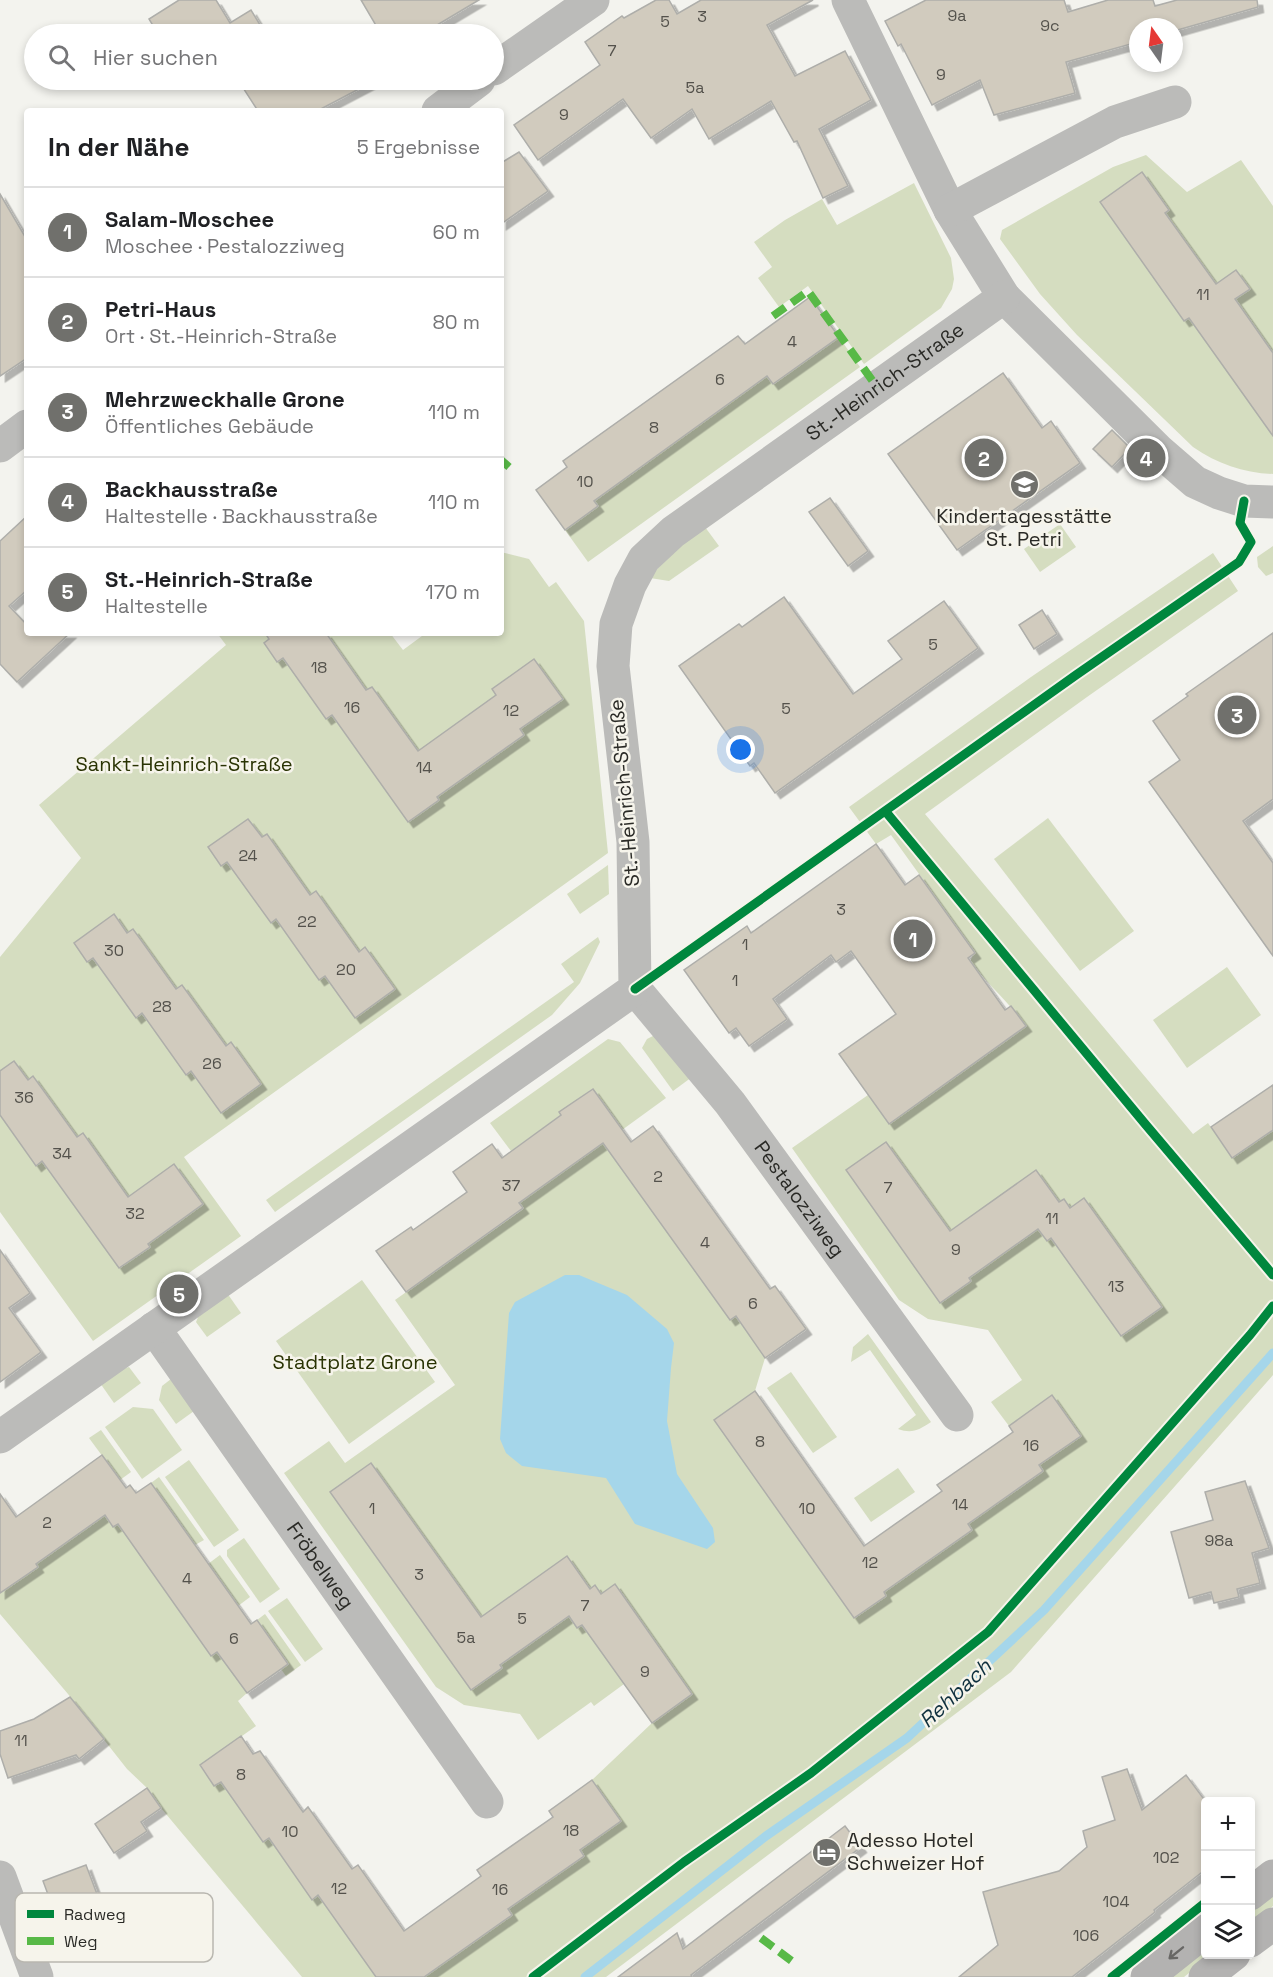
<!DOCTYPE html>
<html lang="de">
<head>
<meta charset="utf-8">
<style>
  body { margin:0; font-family:"Space Grotesk",sans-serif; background:#f6f6f6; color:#202124 }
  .controls { position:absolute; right:18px; bottom:18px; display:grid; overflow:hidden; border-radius:6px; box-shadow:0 3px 9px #0003 }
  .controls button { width:54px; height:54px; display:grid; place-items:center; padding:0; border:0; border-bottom:2px solid #e0e0e0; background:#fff; color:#202124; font:30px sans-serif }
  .compass { position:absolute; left:1129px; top:18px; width:54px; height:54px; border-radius:50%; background:#fff; box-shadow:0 3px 9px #0003; rotate:346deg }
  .you { position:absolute; left:741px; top:750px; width:21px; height:21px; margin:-15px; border:4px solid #fff; border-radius:50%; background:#1a73e8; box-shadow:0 0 0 9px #1a73e833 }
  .badge { display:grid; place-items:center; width:39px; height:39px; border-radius:50%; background:#70706c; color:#fff; font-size:20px; font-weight:700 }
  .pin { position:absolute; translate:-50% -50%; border:3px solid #fff; box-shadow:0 2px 6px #0006 }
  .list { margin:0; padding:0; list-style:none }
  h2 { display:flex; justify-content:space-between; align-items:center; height:78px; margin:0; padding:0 24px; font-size:26px }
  h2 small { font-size:20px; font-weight:400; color:#757577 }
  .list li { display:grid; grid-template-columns:39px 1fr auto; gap:18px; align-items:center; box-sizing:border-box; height:90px; padding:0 24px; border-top:2px solid #e0e0e0 }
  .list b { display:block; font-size:22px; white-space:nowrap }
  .list p { margin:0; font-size:20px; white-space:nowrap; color:#757577 }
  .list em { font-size:20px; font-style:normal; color:#757577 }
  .icon { flex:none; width:33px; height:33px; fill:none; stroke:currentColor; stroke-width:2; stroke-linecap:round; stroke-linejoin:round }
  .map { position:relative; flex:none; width:1273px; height:1977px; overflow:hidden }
  .search { position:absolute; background:#fff; box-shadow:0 3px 9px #0003; left:24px; top:24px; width:480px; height:66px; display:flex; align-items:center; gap:15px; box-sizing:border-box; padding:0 21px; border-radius:33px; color:#757577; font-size:22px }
  .panel { position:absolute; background:#fff; box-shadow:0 3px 9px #0003; left:24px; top:108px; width:480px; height:528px; border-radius:6px }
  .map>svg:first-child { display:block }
  .green { fill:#d5ddc0 }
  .water { fill:#a5d6ea }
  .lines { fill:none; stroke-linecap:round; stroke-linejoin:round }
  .stream { stroke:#a5d6ea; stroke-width:9 }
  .building { fill:#d1cbbe; stroke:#aeaeaa; stroke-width:1.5; filter:url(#shadow) }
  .minor { stroke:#bbbbb9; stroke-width:33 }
  .primary { stroke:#b3b2b1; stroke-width:33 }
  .quiet { stroke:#58b947; stroke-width:8; stroke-dasharray:15 8; stroke-linecap:butt }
  .cycleway-casing { stroke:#f6f4eb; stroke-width:13 }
  .cycleway { stroke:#00873e; stroke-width:9 }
  .oneway { stroke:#686765 }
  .labels { text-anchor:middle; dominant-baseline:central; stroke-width:5; stroke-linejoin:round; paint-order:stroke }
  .number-label { font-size:16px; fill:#54524c }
  .street-label { font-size:20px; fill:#2a2a26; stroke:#f6f4eb }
  .poi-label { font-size:20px; fill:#2a2a26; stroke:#f6f4eb }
  .park-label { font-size:20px; fill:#293303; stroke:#f6f4eb }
  .water-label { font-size:21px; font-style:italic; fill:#0f303e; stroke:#f6f4eb }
  .key { fill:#f6f4eb; stroke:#b9b7b0; stroke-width:1.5 }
  .key-label { font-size:16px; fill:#2a2a26 }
</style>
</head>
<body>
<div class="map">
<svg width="1273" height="1977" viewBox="0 0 1273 1977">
  <defs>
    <filter id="shadow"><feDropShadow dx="5.5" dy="5.5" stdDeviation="0" flood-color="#0004"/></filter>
  </defs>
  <rect width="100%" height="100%" fill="#f3f3ee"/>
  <!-- green -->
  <g class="green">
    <path d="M1146,155L1187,192L1241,160L1273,206V474C1243,473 1218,464 1193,447L1077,335L1040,294L1000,239L1002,230L1113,167Z"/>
    <polygon points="914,183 951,258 954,279 952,289 941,308 864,364 808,286 779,307 758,278 772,267 754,242 785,220 822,199 837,225"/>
    <polygon points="839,337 860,367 588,562 565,530 597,506 594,501 767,376 774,384"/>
    <polygon points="1060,524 1076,547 1040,572 1024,549"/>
    <polygon points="705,527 719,546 669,581 650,578 671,552"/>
    <polygon points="1273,546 1273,573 1266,576 1258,567 1257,557"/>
    <polygon points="501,552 529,559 549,587 556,582 584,621 608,853 184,1157 241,1236 93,1341 0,1212 0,957 81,858 39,805 226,645 217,633 377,633 379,636 383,633 390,633 403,650 426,633 501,633"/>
    <path d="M1213,553L1238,591L1087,697L925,814L1193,1134L1208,1123L1232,1158L1273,1130V1375L1011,1672L606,1977H423L442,1957L446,1962L512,1915L508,1909L583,1856L580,1850L621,1821L592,1780L652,1723L624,1684L594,1706L591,1702L538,1740L520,1714L464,1705L436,1687L284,1473L329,1441L345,1463L455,1385L395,1300L523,1209L519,1203L603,1143L730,1320L736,1316L765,1358L755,1391L715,1420L854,1618L886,1596L880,1587L972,1530L968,1524L1043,1471L1039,1465L1080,1436L1052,1395L1009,1426L991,1402L1022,1380L988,1330L928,1319L899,1300L792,1148L868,1095L889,1123L1026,1026C1009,1002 987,984 970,961L975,952L891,835L876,844L849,807L1031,677Z"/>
    <polygon points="1048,818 1134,931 1080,971 994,859"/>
    <polygon points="608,865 609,894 580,914 567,894"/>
    <polygon points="598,937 600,942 580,983 552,1015 275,1212 266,1200 574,982 561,964"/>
    <polygon points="1227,967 1261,1015 1187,1068 1153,1020"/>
    <polygon points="655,1035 692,1077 673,1091 642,1048 647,1039"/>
    <polygon points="608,1039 620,1042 666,1098 622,1130 592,1089 560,1112 561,1115 511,1151 490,1123"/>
    <polygon points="362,1280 435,1382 349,1444 276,1341"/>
    <polygon points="227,1293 241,1313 207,1337 196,1322 199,1315"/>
    <path d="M868,1334L931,1422C919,1430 912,1434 898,1429L916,1415L870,1350L851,1362L853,1347Z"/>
    <polygon points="129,1367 141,1383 114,1403 100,1383 116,1371"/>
    <polygon points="791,1372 837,1437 813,1453 767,1388"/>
    <polygon points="171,1379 194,1411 176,1424 159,1400 162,1386"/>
    <polygon points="133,1407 153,1409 182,1450 142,1479 105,1427"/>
    <polygon points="101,1430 131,1472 120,1480 89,1438"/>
    <polygon points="189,1460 239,1530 214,1547 165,1477"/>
    <polygon points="898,1468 915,1492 871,1522 854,1498"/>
    <polygon points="159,1477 204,1540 195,1545 151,1483"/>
    <polygon points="105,1515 113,1527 118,1524 211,1655 217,1651 247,1693 238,1701 256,1726 200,1766 214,1786 221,1782 263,1842 269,1838 312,1900 318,1895 376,1977 302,1977 161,1808 147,1788 127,1769 68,1694 0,1614 0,1593 37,1567 32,1558 58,1548"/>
    <polygon points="244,1538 280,1589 260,1603 227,1556 227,1550"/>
    <polygon points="220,1555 250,1597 238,1606 208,1564"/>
    <polygon points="287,1598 323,1649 305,1662 268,1611"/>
    <polygon points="265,1614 301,1665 286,1676 281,1669 288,1663 257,1620"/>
    <polygon points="1273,1894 1273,1906 1251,1924 1251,1912"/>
    <polygon points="1205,1948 1206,1954 1212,1955 1184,1977 1170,1977"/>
  </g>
  <!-- water -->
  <polygon class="water" points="565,1275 579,1275 627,1295 667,1329 674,1343 671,1368 667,1421 677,1474 713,1528 715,1542 707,1549 635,1524 606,1478 522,1466 506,1453 500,1439 509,1313 515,1302"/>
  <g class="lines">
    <!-- stream -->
    <polyline class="stream" points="585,1977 766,1836 907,1738 1044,1610 1273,1353"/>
  </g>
  <!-- building -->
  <g class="building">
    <polygon points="179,0 216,0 230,23 251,10 265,33 262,34 158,34 149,19"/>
    <polygon points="361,0 479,0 437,25 443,34 381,34"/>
    <polygon points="656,0 669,0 677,14 701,0 813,0 767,25 795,76 845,51 871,100 819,129 848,186 823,198 797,141 794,142 771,101 709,139 692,109 651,138 623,99 538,160 514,125 600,65 585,42 622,16 624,18"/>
    <polygon points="926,0 1064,0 1068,12 1108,0 1153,0 1155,6 1177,0 1257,0 1258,7 1174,31 1174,27 1138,27 1138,42 1066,62 1075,93 994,115 980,80 932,105 901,44 898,46 885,21"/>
    <polygon points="238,80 376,80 317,111 258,111"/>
    <polygon points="519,152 548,191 501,224 501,163"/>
    <polygon points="1142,172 1169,210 1165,213 1216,284 1236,270 1250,289 1235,299 1273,353 1273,436 1189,318 1184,321 1100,202"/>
    <polygon points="0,194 27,240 27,358 0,376"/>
    <polygon points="810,297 839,337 773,384 767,376 594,501 598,506 565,530 536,490 567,467 563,461 738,336 745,344"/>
    <polygon points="1003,373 1042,428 1051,421 1080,463 957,550 888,454"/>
    <polygon points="1112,430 1130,448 1112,467 1093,449"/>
    <polygon points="830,498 868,551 848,566 809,512"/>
    <polygon points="27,516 27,590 9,606 27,625 27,633 70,633 17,682 0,664 0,541"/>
    <polygon points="784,597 853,694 902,659 888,641 944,601 978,648 775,793 754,763 750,766 679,666 739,624 742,627"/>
    <polygon points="1042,610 1057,634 1034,649 1019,625"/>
    <polygon points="265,633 326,633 366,690 372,687 418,751 496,695 492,689 534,659 563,699 520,729 524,735 437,797 439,800 408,822 332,715 326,719 283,658 277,662 264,643 269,639"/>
    <polygon points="1273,633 1273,799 1243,821 1273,863 1273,956 1149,782 1180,760 1153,721 1188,696 1186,694"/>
    <polygon points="248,819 262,837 267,834 310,895 316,891 359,952 365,947 395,989 355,1018 325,976 319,980 276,919 271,923 227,862 221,866 208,847"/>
    <polygon points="876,844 905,885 919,875 975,953 968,958 1005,1010 1011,1006 1026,1026 889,1124 839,1054 896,1014 851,951 836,962 831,955 773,999 787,1019 749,1046 736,1028 729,1033 684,970 747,926 751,933"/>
    <polygon points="114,914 127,933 133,929 176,989 182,985 226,1046 231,1042 261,1084 221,1113 191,1071 186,1075 142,1013 136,1018 93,958 87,962 74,943"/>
    <polygon points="14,1061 28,1080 33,1076 77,1137 83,1133 128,1197 174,1164 203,1204 148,1244 150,1247 119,1268 42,1161 36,1166 0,1115 0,1071"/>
    <polygon points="1273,1085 1273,1130 1232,1158 1211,1127"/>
    <polygon points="593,1089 631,1142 653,1126 770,1289 775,1286 806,1329 765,1358 736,1316 730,1320 603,1143 519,1203 523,1208 406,1292 376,1251 411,1227 413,1230 467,1192 453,1172 492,1144 502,1158 561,1115 559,1112"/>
    <polygon points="886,1142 950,1231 1036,1170 1059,1202 1064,1199 1070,1208 1084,1198 1162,1307 1121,1336 1051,1238 1047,1241 1038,1229 969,1278 971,1281 940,1303 846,1170"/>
    <polygon points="0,1250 30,1293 9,1308 41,1352 0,1382"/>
    <polygon points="755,1391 864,1546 942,1491 937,1485 1013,1432 1009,1426 1052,1395 1081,1436 1039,1465 1043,1471 968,1524 972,1530 884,1592 886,1596 854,1618 714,1420"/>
    <polygon points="102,1455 126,1488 130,1485 136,1493 151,1483 251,1624 257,1620 288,1664 247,1693 217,1652 211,1656 118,1524 113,1527 105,1515 36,1564 38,1567 0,1593 0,1494 16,1517"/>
    <polygon points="371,1463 481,1617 567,1556 590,1589 595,1585 601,1594 615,1584 692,1694 652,1723 582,1625 577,1628 569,1616 500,1665 502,1668 471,1690 330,1492"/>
    <polygon points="1245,1481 1269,1548 1252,1553 1260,1583 1237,1589 1239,1597 1214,1603 1211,1592 1189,1598 1171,1532 1213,1520 1205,1492"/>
    <polygon points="70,1697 104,1739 79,1759 76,1755 8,1778 0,1754 0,1731 34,1719"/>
    <polygon points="241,1736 253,1754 260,1751 303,1812 308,1807 352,1869 358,1865 404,1931 481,1876 477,1870 553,1817 549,1811 592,1780 621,1821 580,1850 584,1856 508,1909 512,1915 424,1977 376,1977 318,1895 312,1900 269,1838 263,1842 221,1782 214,1786 200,1765"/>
    <polygon points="1127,1769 1142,1810 1186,1775 1206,1802 1206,1869 1154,1910 1155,1912 1072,1977 959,1977 998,1945 983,1892 1059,1871 1087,1847 1083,1831 1115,1820 1102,1777"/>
    <polygon points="147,1788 161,1808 141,1822 147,1831 114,1853 95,1824"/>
    <polygon points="845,1826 861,1847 691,1975 692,1977 618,1977 677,1933 683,1949"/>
    <polygon points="86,1865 103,1910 60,1927 43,1881"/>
  </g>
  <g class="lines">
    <!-- minor -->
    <g class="minor">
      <polyline points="848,0 950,210 1004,297 1158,450 1195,482 1219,493 1244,501 1273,502"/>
      <polyline points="494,69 593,0"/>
      <polyline points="438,111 479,80"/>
      <polyline points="950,210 1115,122 1175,102"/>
      <polyline points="0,446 27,426"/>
      <path id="s1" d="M635,989L730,1103L957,1415"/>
      <path id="s2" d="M154,1328L487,1802"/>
      <path id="s3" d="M0,1437L635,989L633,842L613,666L616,624L630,585L644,559L673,532L1004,297"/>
      <polyline points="0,1877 37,1977"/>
    </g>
    <!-- primary -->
    <g class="primary">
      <polyline points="1250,1894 1273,1876"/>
      <polyline points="1250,1941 1273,1924"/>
      <polyline points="1147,1977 1206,1930"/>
      <polyline points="1205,1977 1234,1954"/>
    </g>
    <!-- quiet -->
    <g class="quiet">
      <polyline points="773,316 808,291 877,387"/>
      <polyline points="501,460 509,467"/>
      <polyline points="761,1938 797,1965"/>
    </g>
    <defs>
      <g id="cycleway">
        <polyline points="886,812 1146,1125 1273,1275"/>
        <polyline points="635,989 1076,675 1239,562 1251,542 1240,523 1244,501"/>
        <polyline points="533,1977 684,1862 811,1773 988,1632 1250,1335 1273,1306"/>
        <polyline points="1112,1977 1206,1902"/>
      </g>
    </defs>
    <!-- cycleway casing -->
    <use href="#cycleway" class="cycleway-casing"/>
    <!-- cycleway -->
    <use href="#cycleway" class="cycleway"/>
  </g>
  <!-- one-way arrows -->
  <defs><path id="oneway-shaft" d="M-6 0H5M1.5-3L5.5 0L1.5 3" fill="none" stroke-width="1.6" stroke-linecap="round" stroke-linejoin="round" transform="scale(1.5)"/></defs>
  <use class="oneway" href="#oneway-shaft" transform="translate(1176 1953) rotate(141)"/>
  <!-- icons -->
  <defs>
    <symbol id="school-disc" viewBox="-11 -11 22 22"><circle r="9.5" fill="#70706c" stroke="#f6f4eb"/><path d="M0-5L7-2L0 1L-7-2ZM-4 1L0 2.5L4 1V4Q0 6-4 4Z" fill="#fff"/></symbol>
    <symbol id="hotel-disc" viewBox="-11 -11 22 22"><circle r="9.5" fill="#70706c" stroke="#f6f4eb"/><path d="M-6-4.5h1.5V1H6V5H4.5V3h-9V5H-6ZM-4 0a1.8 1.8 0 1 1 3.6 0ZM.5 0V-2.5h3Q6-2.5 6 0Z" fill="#fff"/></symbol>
  </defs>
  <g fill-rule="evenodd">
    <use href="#school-disc" x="1008" y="468" width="33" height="33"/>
    <use href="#hotel-disc" x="810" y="1836" width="33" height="33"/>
  </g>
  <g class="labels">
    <!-- number labels -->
    <g class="number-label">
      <text x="957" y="15">9a</text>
      <text x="702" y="16">3</text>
      <text x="665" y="21">5</text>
      <text x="1050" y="25">9c</text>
      <text x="612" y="50">7</text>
      <text x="941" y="74">9</text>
      <text x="695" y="87">5a</text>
      <text x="564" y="114">9</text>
      <text x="1203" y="294">11</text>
      <text x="792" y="341">4</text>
      <text x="720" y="379">6</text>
      <text x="654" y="427">8</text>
      <text x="585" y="481">10</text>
      <text x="933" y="644">5</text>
      <text x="319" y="667">18</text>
      <text x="352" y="707">16</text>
      <text x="786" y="708">5</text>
      <text x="511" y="710">12</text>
      <text x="424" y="767">14</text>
      <text x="248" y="855">24</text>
      <text x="841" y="909">3</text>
      <text x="307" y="921">22</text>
      <text x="745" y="944">1</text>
      <text x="114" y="950">30</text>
      <text x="346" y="969">20</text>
      <text x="735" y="980">1</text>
      <text x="162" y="1006">28</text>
      <text x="212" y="1063">26</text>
      <text x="24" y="1097">36</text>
      <text x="62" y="1153">34</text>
      <text x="658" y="1176">2</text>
      <text x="511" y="1185">37</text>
      <text x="888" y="1187">7</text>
      <text x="135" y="1213">32</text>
      <text x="1052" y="1218">11</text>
      <text x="705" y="1242">4</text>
      <text x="956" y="1249">9</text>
      <text x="1116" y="1286">13</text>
      <text x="753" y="1303">6</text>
      <text x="760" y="1441">8</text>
      <text x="1031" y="1445">16</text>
      <text x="960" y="1504">14</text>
      <text x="372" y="1508">1</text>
      <text x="807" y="1508">10</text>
      <text x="47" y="1522">2</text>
      <text x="1219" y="1540">98a</text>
      <text x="870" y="1562">12</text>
      <text x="419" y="1574">3</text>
      <text x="187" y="1578">4</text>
      <text x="585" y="1605">7</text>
      <text x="522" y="1618">5</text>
      <text x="466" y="1637">5a</text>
      <text x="234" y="1638">6</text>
      <text x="645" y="1671">9</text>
      <text x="21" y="1740">11</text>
      <text x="241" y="1774">8</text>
      <text x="571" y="1830">18</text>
      <text x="290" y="1831">10</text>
      <text x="1166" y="1857">102</text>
      <text x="339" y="1888">12</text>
      <text x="500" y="1889">16</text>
      <text x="1116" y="1901">104</text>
      <text x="1086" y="1935">106</text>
    </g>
    <!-- street labels -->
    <g class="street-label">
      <text stroke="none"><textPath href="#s3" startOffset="1514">St.-Heinrich-Straße</textPath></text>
      <text transform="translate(624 793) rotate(-95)">St.-Heinrich-Straße</text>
      <text stroke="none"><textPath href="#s1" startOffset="267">Pestalozziweg</textPath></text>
      <text stroke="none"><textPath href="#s2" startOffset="290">Fröbelweg</textPath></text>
    </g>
    <!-- poi labels -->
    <g class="poi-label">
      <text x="1024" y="516">Kindertagesstätte<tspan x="1024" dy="23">St. Petri</tspan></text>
      <text x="847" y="1840" text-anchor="start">Adesso Hotel<tspan x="847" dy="23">Schweizer Hof</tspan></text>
    </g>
    <!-- park labels -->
    <g class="park-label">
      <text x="184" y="764">Sankt-Heinrich-Straße</text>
      <text x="355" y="1362">Stadtplatz Grone</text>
    </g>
    <!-- water labels -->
    <g class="water-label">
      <text transform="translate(955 1693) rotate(-43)">Rehbach</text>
    </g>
  </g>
  <!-- legend -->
  <rect x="15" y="1893" width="198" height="69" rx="9" class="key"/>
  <rect x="27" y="1910" width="27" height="8" fill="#00873e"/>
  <rect x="27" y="1937" width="27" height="8" fill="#58b947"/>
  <g class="key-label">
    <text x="64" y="1920">Radweg</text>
    <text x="64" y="1947">Weg</text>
  </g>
</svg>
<div class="controls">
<button>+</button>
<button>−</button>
<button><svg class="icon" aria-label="layers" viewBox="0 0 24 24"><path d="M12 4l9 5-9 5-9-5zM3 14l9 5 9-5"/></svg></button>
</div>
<svg class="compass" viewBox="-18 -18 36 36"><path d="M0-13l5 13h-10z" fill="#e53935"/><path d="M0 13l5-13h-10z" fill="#757577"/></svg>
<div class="you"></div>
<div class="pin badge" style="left:913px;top:939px">1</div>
<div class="pin badge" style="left:984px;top:458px">2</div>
<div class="pin badge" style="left:1237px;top:715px">3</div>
<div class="pin badge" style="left:1146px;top:458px">4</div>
<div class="pin badge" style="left:179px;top:1294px">5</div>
<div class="search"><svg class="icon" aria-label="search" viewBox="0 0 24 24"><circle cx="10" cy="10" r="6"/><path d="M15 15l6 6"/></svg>Hier suchen</div>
<section class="panel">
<h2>In der Nähe<small>5 Ergebnisse</small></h2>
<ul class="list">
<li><span class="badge">1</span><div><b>Salam-Moschee</b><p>Moschee · Pestalozziweg</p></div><em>60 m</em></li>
<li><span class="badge">2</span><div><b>Petri-Haus</b><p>Ort · St.-Heinrich-Straße</p></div><em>80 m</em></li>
<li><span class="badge">3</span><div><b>Mehrzweckhalle Grone</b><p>Öffentliches Gebäude</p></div><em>110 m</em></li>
<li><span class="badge">4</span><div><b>Backhausstraße</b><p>Haltestelle · Backhausstraße</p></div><em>110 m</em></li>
<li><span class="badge">5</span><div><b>St.-Heinrich-Straße</b><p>Haltestelle</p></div><em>170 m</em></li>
</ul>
</section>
</div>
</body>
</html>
